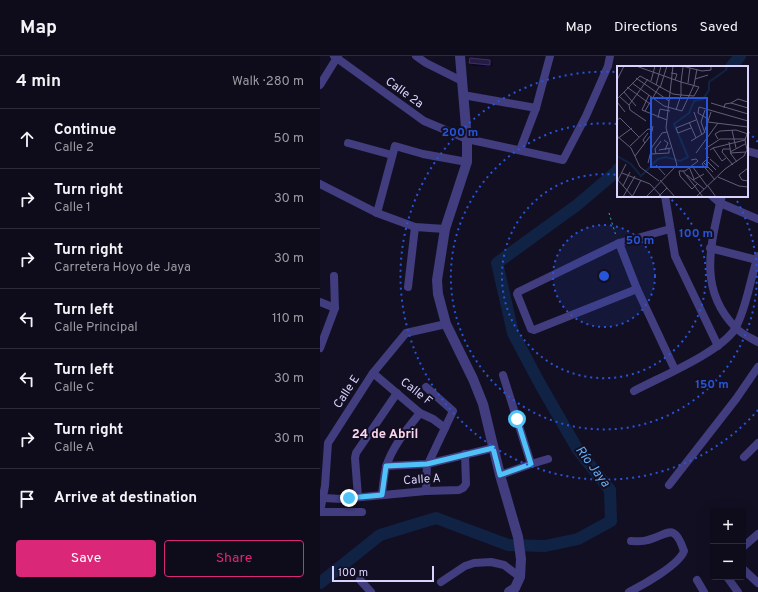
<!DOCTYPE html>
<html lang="en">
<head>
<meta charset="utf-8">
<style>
  body { margin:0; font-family:Overpass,sans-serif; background:#1c1927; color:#f1f3f6 }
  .controls { position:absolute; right:12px; bottom:12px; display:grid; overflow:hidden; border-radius:4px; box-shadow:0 4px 16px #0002 }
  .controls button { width:36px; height:36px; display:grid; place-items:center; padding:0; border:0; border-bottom:1px solid #2e2b39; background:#0e0b1a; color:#f1f3f6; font:20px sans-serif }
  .scale { position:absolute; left:12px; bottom:10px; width:102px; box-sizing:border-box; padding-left:4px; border:2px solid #d9d3fd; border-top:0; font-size:11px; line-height:14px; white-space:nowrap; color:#d9d3fd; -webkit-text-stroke:3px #130f23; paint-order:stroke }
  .stop { position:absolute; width:12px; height:12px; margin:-9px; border:3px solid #4fc3f7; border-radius:50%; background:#fff }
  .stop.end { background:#4fc3f7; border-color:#fff; box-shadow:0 1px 4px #0008 }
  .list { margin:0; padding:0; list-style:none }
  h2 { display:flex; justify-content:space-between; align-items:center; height:52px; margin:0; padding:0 16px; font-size:17px }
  h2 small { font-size:13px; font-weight:400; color:#9b9ba2 }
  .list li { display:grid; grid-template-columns:26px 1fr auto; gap:12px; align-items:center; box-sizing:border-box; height:60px; padding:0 16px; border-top:1px solid #2e2b39 }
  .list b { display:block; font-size:15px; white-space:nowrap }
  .list p { margin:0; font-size:13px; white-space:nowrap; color:#9b9ba2 }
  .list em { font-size:13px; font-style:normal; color:#9b9ba2 }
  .actions { display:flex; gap:8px; padding:12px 16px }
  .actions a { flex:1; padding:9px 0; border:1px solid #db2777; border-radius:4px; text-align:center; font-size:14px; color:#db2777 }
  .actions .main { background:#db2777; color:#fff }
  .icon { flex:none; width:22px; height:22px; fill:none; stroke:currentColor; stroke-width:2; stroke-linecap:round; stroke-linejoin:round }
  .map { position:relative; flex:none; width:438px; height:536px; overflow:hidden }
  header { display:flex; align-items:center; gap:24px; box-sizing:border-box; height:56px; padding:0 20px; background:#0e0b1a; border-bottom:1px solid #2e2b39 }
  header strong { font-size:19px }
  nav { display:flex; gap:22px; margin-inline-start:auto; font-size:14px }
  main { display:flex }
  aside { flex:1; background:#0e0b1a }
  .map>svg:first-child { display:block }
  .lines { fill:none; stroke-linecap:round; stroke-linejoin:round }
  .river { stroke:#102345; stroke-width:12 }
  .building { fill:#251c43; stroke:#3e2f6d; filter:url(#shadow) }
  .path { stroke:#35afab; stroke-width:1; stroke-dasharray:2 3; stroke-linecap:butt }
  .minor { stroke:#413d7f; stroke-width:8 }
  .tertiary { stroke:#413d7f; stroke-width:10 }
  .route { stroke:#4fc3f7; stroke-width:5 }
  .ring { fill:none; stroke:#2655da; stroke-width:2; stroke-dasharray:2 4 }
  .labels { text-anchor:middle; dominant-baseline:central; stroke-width:4; stroke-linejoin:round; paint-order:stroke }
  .street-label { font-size:12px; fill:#d9d3fd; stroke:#130f23 }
  .neighbourhood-label { font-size:13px; font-weight:bold; fill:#fdd5ed; stroke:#130f23 }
  .water-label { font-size:13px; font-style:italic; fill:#66b0f7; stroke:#130f23 }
  .inset-river { fill:none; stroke:#102345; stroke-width:2 }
  .inset-road { fill:none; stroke:#625d7a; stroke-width:1 }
  .view { fill:#2655da; fill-opacity:0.15; stroke:#2655da; stroke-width:2 }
  .inset-edge { fill:none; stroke:#d9d3fd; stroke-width:2 }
  .centre { fill:#2655da; stroke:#130f23; stroke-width:2 }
  .ring-label { font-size:12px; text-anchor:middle; font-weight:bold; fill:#2655da; stroke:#130f23; stroke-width:4; stroke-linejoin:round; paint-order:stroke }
</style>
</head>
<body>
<header>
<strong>Map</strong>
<nav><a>Map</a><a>Directions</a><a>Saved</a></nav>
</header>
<main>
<aside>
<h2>4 min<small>Walk · 280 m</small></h2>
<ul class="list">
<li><svg class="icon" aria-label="ahead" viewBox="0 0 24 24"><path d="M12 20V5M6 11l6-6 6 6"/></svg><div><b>Continue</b><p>Calle 2</p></div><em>50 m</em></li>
<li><svg class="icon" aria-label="right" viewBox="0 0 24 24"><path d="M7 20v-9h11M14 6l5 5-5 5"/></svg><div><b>Turn right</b><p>Calle 1</p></div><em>30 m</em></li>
<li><svg class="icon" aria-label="right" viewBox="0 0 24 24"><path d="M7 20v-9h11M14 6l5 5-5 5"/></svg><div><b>Turn right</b><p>Carretera Hoyo de Jaya</p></div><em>30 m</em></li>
<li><svg class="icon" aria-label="left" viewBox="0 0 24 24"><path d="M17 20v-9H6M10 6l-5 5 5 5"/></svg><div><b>Turn left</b><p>Calle Principal</p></div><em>110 m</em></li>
<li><svg class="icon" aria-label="left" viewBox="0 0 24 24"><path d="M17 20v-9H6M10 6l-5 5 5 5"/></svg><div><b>Turn left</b><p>Calle C</p></div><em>30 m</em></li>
<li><svg class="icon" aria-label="right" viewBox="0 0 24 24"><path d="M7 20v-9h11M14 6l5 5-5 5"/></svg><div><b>Turn right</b><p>Calle A</p></div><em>30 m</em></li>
<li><svg class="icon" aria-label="arrive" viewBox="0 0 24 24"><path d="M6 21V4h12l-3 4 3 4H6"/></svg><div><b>Arrive at destination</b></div></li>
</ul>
<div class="actions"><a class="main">Save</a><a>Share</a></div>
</aside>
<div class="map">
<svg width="438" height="536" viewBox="0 0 438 536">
  <defs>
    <filter id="shadow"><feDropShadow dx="2.5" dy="2.5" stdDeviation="2" flood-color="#0009"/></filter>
  </defs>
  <rect width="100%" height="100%" fill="#130f23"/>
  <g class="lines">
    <!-- river -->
    <g class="river">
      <polyline points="411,11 420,0"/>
      <polyline points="0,527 60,479 116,462 188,489 225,490 258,483 291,465 290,434 258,394 220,328 193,277 177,207 257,149 297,115 298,113"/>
    </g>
  </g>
  <!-- building -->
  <polygon class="building" points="150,2 170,4 170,9 149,7"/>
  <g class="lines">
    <!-- path -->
    <polyline class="path" points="289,157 296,180"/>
    <!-- minor -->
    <g class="minor">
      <polyline points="14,0 104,65 147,83 243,104 266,60 288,10 290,0"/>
      <polyline points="96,0 106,7 142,25"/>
      <polyline points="0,29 18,0"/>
      <polyline points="143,39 216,52"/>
      <polyline points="28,87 72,99"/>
      <polyline points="200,94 216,52 230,0"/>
      <polyline points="427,95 438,98"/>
      <polyline points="0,128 57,157 95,171 125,173"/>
      <polyline points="345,140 355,200 398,290"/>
      <polyline points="392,140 400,147 438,163"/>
      <path d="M402,140L400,147C390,192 379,234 415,271C421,278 431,282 438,286"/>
      <polyline points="57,157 75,90 103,98 147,106"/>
      <polyline points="299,187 317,233 355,314"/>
      <polyline points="390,192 437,204"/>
      <polyline points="88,231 95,171"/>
      <polyline points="317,233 214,274 211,273 197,238 198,236 299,187 350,173"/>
      <polyline points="0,246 15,252"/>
      <polyline points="0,292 15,252 14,220"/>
      <polyline points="53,317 100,357 113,363 125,372"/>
      <polyline points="183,319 211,408"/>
      <polyline points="106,331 133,355 108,408"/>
      <path d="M314,335C340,321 399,297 415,273C417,270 418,266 420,262C428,242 431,221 438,200"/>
      <polyline points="424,401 438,387"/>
      <polyline points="66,410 107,408 173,392"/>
      <polyline points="180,419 211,408 228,403"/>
      <polyline points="349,429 416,343 438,311"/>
      <polyline points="106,435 107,408"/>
      <path d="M62,439C63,429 64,420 66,411C72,391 87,373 100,357"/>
      <polyline points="38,441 35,402 36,397 77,337"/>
      <polyline points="4,442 21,443 106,435 139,434 143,432 146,428 145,398"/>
      <polyline points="0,456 5,430 8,387 53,317 86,277 126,268"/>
      <polyline points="0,456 42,456"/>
      <polyline points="423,491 438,478"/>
      <polyline points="423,513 438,527"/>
      <polyline points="407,521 418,536"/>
      <polyline points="40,524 51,536"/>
      <polyline points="377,524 384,536"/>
      <polyline points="121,526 145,510 154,507 171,506 184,509 200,521"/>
      <path d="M309,536C323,529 359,509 364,495C354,465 348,479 328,484C322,486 317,485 311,485"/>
    </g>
    <!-- tertiary -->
    <polyline class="tertiary" points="140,0 147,83 147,106 125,173 117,224 118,238 126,268 153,323 163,348 180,419 198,481 201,503 200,521 195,532 189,536"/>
  </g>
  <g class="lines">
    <!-- route -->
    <polyline class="route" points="29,442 62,439 66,410 107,408 173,392 180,419 211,408 197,363"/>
  </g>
  <!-- distance rings -->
  <circle cx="284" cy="220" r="51" fill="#2655da" fill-opacity=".12"/>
  <g class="ring">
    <circle cx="284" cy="220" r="51"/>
    <path d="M347 140A102 102 0 1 1 297 119"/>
    <path d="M414 140A153 153 0 1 1 297 68"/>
    <path d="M438 354A204 204 0 1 1 296 16M428 76A204 204 0 0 1 438 86"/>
  </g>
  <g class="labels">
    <!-- street labels -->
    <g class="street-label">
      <text transform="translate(84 37) rotate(36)">Calle 2a</text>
      <text transform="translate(27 336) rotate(-57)">Calle E</text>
      <text transform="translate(96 336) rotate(38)">Calle F</text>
      <text transform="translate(102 424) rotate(-4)">Calle A</text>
    </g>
    <!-- neighbourhood labels -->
    <g class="neighbourhood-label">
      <text x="65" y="379">24 de Abril</text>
    </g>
    <!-- water labels -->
    <g class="water-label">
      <text transform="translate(272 411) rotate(53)">Río Jaya</text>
    </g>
  </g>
  <!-- overview -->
  <g transform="translate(297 10)">
    <rect width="131" height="131" fill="#130f23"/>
    <path class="inset-river" d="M0,90L14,98L24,110L41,93L49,91L63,95L71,91L57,58L72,47L77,35L86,33L92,24V16L109,4L110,0"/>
    <path class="inset-road" d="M19,0L64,16L66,1M65,0L85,5L94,4V0M54,7L60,8L58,14M19,12L52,35M78,13L91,9M0,14L7,0M34,15L38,0M15,17L47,40L65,45L77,19L80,3M71,17L73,2M39,19L44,0M10,21L33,38M43,22L50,0M7,26L19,40M32,29L25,44L50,54M3,31L12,39M0,33L23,10L56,28L64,29L77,30L82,21L64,16V29L59,44M0,36L8,46M94,37L131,48M114,37L121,33L131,36M107,42L108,38L114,37L131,42M88,44L84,56L88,67M28,45L42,21M77,46L85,69M41,52L43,43L53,45M91,53L81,47L82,41L131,55M0,54L3,52L22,71M29,55L13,44L12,39L31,13M72,56L79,72M91,56L131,61M74,62L61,67L59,62L79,54M115,64L119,82M0,70L14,82L23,101L42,115M0,73L15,62M101,73L98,68L103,65L119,64L131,68M47,74L51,77L48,84M74,75L87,67L94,46M112,76L114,88L120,96M28,77L26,74L31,67M13,80L31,63L36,64M96,82L128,74M88,83L103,73H128M113,83H106L105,86L116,99M42,84L54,82M93,84L96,82L105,95L109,92M113,86L128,78M79,87L101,57M113,87L129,86M34,88L52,87V83M39,88L38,83L44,75M18,90L34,69L36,60M92,91L85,98L98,114M93,93L102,101M89,94L99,104M86,96L96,106M31,97L35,81L45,67L50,66M39,99L48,109M75,100L90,120M72,101L77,113M131,102L122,109L125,114L131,115M66,105L86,131M68,105H62L63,110L75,123L81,117M68,105L81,95L79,93L74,94M5,107L33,118L45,131M70,109L87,123M101,111L122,120L131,121M0,113L16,131M1,114L9,98M43,114L58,131M76,114L87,108M6,120L13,106M91,120L99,131M6,131L18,110M15,131L24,114M29,131L60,99L49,62L56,0M41,131L50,122M79,131L108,103L127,90L130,84L128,74L131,65"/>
    <path class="view" d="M34,32H90V101H34Z"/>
    <rect width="131" height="131" class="inset-edge"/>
  </g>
  <circle cx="284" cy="220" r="6" class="centre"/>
  <g class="ring-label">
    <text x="140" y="80">200 m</text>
    <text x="376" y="181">100 m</text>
    <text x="320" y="188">50 m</text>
    <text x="392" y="332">150 m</text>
  </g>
</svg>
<div class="controls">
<button>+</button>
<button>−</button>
</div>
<div class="scale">100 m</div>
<div class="stop" style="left:197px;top:363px"></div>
<div class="stop end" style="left:29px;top:442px"></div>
</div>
</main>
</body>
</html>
